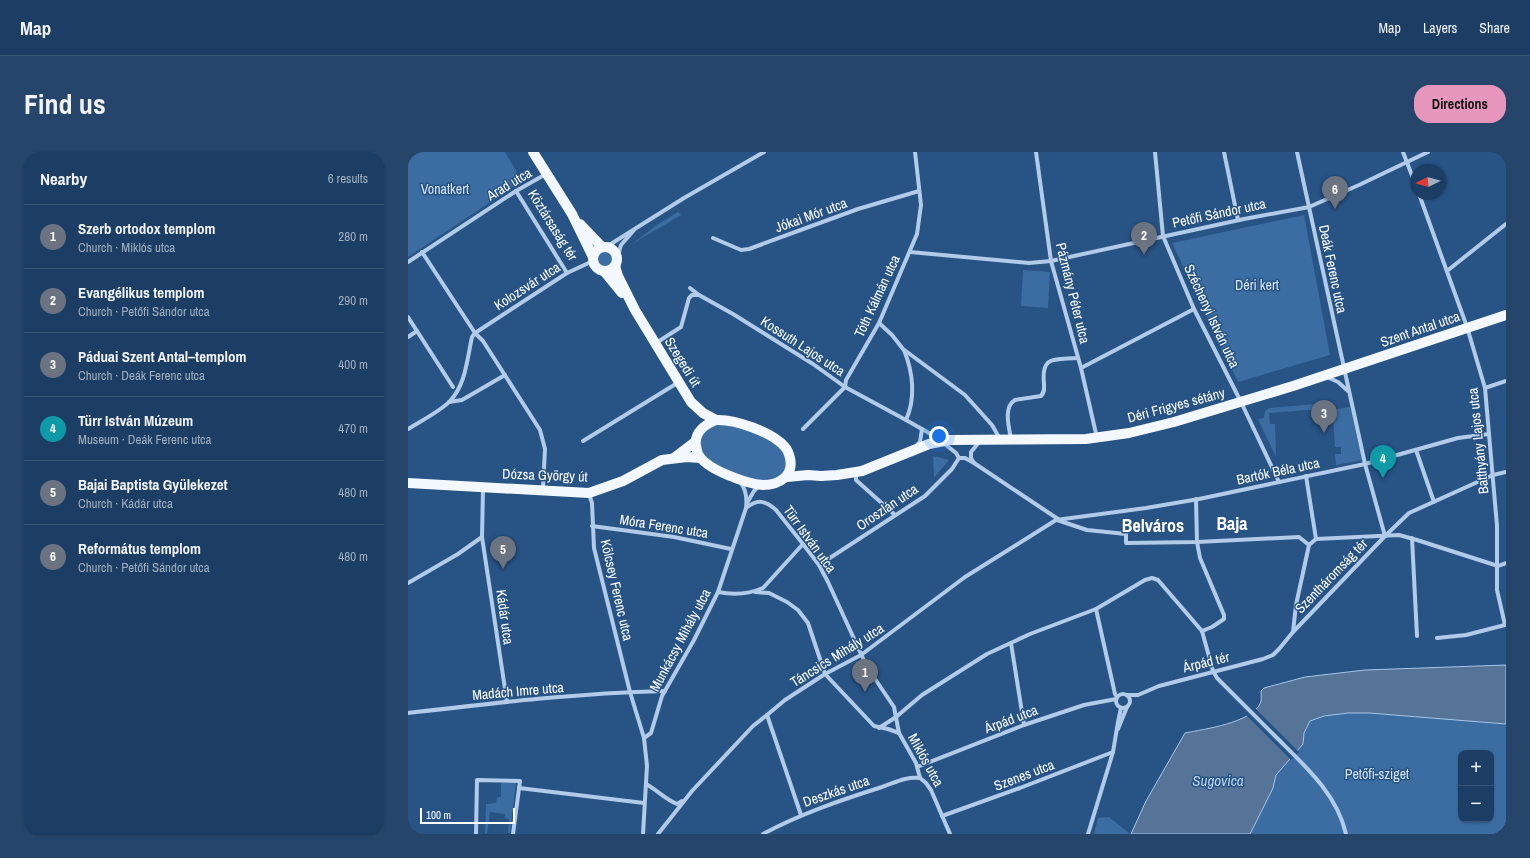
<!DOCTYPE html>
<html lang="en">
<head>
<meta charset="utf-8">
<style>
  body { margin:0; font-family:"Archivo Narrow",sans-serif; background:#25456a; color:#f1f3f6 }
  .controls { position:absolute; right:12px; bottom:12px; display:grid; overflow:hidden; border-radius:8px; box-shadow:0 1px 3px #0004 }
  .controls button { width:36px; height:36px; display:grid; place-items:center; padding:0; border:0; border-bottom:1px solid #3b5778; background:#1d3e64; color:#f1f3f6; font:20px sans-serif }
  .compass { position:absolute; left:1002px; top:12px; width:36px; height:36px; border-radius:50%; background:#1d3e64; box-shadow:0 1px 3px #0004; rotate:265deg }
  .scale { position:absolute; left:12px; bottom:10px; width:95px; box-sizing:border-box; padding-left:4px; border:2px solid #fff; border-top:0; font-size:11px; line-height:14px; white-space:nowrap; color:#fff; -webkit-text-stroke:3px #275385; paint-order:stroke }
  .you { position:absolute; left:531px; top:284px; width:14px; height:14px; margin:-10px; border:3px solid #fff; border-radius:50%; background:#1a73e8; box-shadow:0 0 0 6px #1a73e833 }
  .badge { display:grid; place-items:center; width:26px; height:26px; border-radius:50%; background:#e797bd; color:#fff; font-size:13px; font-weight:700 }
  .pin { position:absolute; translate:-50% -33px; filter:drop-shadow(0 1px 2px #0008) }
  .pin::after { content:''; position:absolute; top:21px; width:14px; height:12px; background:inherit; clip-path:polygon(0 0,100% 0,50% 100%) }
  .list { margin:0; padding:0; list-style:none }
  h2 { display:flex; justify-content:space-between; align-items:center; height:52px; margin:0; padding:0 16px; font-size:17px }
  h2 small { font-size:13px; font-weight:400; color:#a0aebf }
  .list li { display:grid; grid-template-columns:26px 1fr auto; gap:12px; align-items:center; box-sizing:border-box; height:64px; padding:0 16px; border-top:1px solid #3b5778 }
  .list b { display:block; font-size:15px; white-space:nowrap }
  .list p { margin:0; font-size:13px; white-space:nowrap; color:#a0aebf }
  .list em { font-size:13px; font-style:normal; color:#a0aebf }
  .map { position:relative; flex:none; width:1098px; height:682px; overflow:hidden; border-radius:16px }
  header { display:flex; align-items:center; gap:24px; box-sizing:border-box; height:56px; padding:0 20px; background:#1d3e64; border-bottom:1px solid #3b5778 }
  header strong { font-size:19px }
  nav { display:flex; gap:22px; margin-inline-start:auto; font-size:14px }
  .intro { display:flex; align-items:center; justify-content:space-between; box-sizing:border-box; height:96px; padding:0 24px }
  h1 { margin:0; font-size:28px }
  .button { padding:10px 18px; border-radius:16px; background:#e797bd; color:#111; font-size:14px; font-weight:700 }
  main { display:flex; gap:24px; padding:0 24px }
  aside { flex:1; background:#1d3e64; border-radius:16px; box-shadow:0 1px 3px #0004 }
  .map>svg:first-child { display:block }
  .green { fill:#3b6da2; fill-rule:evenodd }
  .water { fill:#567498; stroke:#a6c6e8 }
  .pier { fill:#275385 }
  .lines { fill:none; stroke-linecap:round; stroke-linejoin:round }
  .street { stroke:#b1cbe8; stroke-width:4 }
  .primary { stroke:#f3f8fe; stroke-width:10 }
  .labels { text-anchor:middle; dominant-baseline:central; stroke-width:3; stroke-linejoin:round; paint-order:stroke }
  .street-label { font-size:14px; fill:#fff; stroke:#275385 }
  .park-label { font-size:14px; fill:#d5e5f6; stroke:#275385 }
  .water-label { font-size:15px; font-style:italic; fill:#bdd5ef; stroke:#275385 }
  .district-label { font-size:18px; font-weight:bold; fill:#fff; stroke:#275385 }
</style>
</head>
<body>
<header>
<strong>Map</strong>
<nav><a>Map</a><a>Layers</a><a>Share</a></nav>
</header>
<div class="intro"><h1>Find us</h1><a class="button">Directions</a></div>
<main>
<aside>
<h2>Nearby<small>6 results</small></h2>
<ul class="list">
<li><span class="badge" style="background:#6b7280">1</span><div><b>Szerb ortodox templom</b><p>Church · Miklós utca</p></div><em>280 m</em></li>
<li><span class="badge" style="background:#6b7280">2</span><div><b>Evangélikus templom</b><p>Church · Petőfi Sándor utca</p></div><em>290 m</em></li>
<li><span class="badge" style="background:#6b7280">3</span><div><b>Páduai Szent Antal–templom</b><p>Church · Deák Ferenc utca</p></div><em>400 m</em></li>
<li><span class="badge" style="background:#0f9aa8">4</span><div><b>Türr István Múzeum</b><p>Museum · Deák Ferenc utca</p></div><em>470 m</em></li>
<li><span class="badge" style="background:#6b7280">5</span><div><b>Bajai Baptista Gyülekezet</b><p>Church · Kádár utca</p></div><em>480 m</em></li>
<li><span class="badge" style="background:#6b7280">6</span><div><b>Református templom</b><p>Church · Petőfi Sándor utca</p></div><em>480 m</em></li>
</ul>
</aside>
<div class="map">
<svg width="1098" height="682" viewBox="0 0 1098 682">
  <rect width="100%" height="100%" fill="#275385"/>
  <!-- green -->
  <g class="green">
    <polygon points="8,0 97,0 114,29 0,105 0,5"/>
    <polygon points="270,60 273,63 224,92 249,73"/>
    <polygon points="896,63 922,203 830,230 764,91"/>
    <circle cx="197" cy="107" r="8"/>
    <polygon points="615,118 642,120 640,156 613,154"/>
    <polygon points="919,251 929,257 942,255 954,308 928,313 927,302 933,302 933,295 927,295 925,266 921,265 920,256 916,253 912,255 911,257 861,261 862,272 867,272 868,305 850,267 856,266 857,259 861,256"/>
    <polygon points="308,271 336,277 361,288 375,298 379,311 376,321 363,330 331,324 294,304 292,283"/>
    <polygon points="525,304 541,308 526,326"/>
    <path d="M940,561H961L1098,572V682H842L865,636L868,623L895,592L896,581L902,569L916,564ZM1053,601H1083V667H1053Z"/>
    <polygon points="93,631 108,631 102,681 100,681 101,667 97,666 97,662 82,660 79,682 77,681 78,652 88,651 89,645 93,645"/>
    <polygon points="701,665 722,682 686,682 690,666"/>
  </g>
  <!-- water -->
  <path class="water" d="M1098,513V572L961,561H940L916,564L902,569L896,581L895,592L868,623L865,636L842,682H723L738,649L777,581C797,577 842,571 852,552C854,548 853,544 853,539L856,536L897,525L957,518Z"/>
  <!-- pier -->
  <polygon class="pier" points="847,556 891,600 883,608 837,562"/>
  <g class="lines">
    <!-- street -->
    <g class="street">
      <polyline points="628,0 643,109 673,216 689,286"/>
      <polyline points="747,0 755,84 786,157 833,250 871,330"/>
      <polyline points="816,0 830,68"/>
      <polyline points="889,0 957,312 977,384"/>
      <polyline points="995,0 1008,34"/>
      <polyline points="0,1 2,0"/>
      <polyline points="108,39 159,121"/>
      <polyline points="1011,42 1059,175 1077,236 1089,374 1089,438 1097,473 1058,483 1029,486"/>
      <polyline points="305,86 333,98 341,97 450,57 511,39"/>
      <polyline points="198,95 276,46 356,0"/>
      <polyline points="14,100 67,181 75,189 132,278 137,297 135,337"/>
      <polyline points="502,100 621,111 643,109 836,67 901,55 951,33 1020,0"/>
      <polyline points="209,107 213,93 226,78"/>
      <polyline points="0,110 108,39 138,22"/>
      <polyline points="1039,119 1098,72"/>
      <polyline points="282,136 291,143 325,162 405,212 437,235 498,268 528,285 548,301 551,306"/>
      <polyline points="0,165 45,235"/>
      <polyline points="471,171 484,183 495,197 557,243 584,273 592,287"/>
      <polyline points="0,185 9,179"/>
      <polyline points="248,191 273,175 281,146 284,143 291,143"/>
      <path d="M496,198C505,220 508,246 498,268"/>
      <polyline points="673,216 786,157"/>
      <polyline points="919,225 930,230 940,239"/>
      <polyline points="1077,236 1098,229"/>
      <polyline points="41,250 54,248 97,223"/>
      <path d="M0,277C11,270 33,259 42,249C58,232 59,207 64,185L67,181L159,121L185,109"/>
      <polyline points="395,277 437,235 438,228 471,171 509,82 513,53 507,0"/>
      <path d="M603,287C601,275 595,255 607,248L633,244C637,240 636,237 636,232C633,203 646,208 670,206"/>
      <polyline points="175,289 271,230"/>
      <polyline points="509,293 512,290 514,277"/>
      <polyline points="1008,298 1026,350"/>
      <polyline points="551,306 557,306 566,311 650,367"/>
      <polyline points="566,311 563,306 563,300 572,289"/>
      <polyline points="448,321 448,328 487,363"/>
      <polyline points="898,324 908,387"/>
      <polyline points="75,336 74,385 99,550"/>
      <polyline points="181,342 184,351 186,396 222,540 236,586 239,614 235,682"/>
      <polyline points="788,347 789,390 792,406 816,463 816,467 804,475 794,479"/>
      <polyline points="339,351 346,339 351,334"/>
      <path d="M338,356C349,347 357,348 368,358L395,392L411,413L420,430L459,515L486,555L491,581L508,611L512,626L518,631L523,638L542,682"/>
      <polyline points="649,368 679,378 718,382 718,391 789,390 891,385 901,393"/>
      <polyline points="184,374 266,385 323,397"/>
      <polyline points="1004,386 1009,484"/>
      <polyline points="411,413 517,344 544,317 551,306"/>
      <polyline points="0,431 50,402 74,385"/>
      <path d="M310,440C325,443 341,442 355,436L395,392"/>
      <polyline points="347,440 361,441 379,450 390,458 400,471 417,522 466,574 480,577 491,581"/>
      <polyline points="688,457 707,542 709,545"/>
      <polyline points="885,480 888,453 901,393 908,387 991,383 1009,388 1090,414 1098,411"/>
      <polyline points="603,491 616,573"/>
      <circle cx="715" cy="549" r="7"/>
      <polyline points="719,543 730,543 751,534 855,507 865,503 871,497 885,480 977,384 1001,361 1085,323 1098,320"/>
      <path d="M0,561C86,551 171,541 257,539"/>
      <polyline points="359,563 393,663"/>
      <path d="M471,576L488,565L514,543L579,502L622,482L688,457L737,428L744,426L750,428L794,479L805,519L809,526C829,546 849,566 869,586C897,614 929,642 938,682"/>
      <polyline points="710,577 719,555"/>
      <path d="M236,586L243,581L254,544L286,488L310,440L338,356C339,348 338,337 332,330"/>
      <polyline points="509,615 616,573 676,553 708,547"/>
      <path d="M238,632C249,638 257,647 269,652L274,649"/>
      <polyline points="111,636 236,651"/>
      <polyline points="534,664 612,636 705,600"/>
      <polyline points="68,682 69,628 112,629 105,682"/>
      <polyline points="250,682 284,639 345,574 359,563 377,548 417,522 453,503 557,425 648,368 738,356 791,347 957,312 1050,286 1081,282"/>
      <path d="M355,682C392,662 433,648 474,635C486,631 499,624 512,626"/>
      <polyline points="680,682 705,600 710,570 713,556"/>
    </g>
    <!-- primary -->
    <g class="primary">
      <polyline points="125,0 164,62 185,105"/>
      <polyline points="172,72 194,95"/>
      <circle cx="197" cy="107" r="12"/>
      <polyline points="207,114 210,124 227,158 283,250 295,261 308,268"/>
      <polyline points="196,119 214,141"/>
      <path d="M308,268C327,267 364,280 377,295C380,298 381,302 382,306C386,324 371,333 355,333C339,332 301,318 292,305C289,302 289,298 288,294C286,280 296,273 308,268Z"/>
      <polyline points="266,306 287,290"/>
      <polyline points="379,325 400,323 413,324 429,323 454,319 521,292 542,288 678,287 721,281 766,270 885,234 1098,163"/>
      <polyline points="0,331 181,341 215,329 254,308 279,305 292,306"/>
    </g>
  </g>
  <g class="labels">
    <!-- street labels -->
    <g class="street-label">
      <text transform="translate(101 32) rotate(-31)">Arad utca</text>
      <text transform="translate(811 61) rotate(-12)">Petőfi Sándor utca</text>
      <text transform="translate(403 63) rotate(-20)">Jókai Mór utca</text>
      <text transform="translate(145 73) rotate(58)">Köztársaság tér</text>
      <text transform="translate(925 117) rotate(78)">Deák Ferenc utca</text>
      <text transform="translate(119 134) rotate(-33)">Kolozsvár utca</text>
      <text transform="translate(665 141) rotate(76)">Pázmány Péter utca</text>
      <text transform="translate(469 144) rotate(-65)">Tóth Kálmán utca</text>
      <text transform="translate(804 164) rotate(65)">Széchenyi István utca</text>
      <text transform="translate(1012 177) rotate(-19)">Szent Antal utca</text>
      <text transform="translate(395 194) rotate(33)">Kossuth Lajos utca</text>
      <text transform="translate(275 210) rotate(58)">Szegedi út</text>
      <text transform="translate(768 253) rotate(-15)">Déri Frigyes sétány</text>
      <text transform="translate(1070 289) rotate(-96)">Batthyány Lajos utca</text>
      <text transform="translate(870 319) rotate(-12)">Bartók Béla utca</text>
      <text transform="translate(137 323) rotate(2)">Dózsa György út</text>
      <text transform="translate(479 355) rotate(-34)">Oroszlán utca</text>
      <text transform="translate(256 374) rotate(9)">Móra Ferenc utca</text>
      <text transform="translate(402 387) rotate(54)">Türr István utca</text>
      <text transform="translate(923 424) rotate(-46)">Szentháromság tér</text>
      <text transform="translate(209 438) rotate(77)">Kölcsey Ferenc utca</text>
      <text transform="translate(97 465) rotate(82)">Kádár utca</text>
      <text transform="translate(272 488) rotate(-62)">Munkácsy Mihály utca</text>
      <text transform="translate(429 503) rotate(-32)">Táncsics Mihály utca</text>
      <text transform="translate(798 510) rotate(-14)">Árpád tér</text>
      <text transform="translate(110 539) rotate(-5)">Madách Imre utca</text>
      <text transform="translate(603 567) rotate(-21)">Árpád utca</text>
      <text transform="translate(518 608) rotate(61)">Miklós utca</text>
      <text transform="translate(616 623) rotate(-21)">Szenes utca</text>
      <text transform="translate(428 639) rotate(-19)">Deszkás utca</text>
    </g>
    <!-- park labels -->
    <g class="park-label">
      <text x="37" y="37">Vonatkert</text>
      <text x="849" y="133">Déri kert</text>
      <text x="969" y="622">Petőfi-sziget</text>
    </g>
    <!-- water labels -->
    <g class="water-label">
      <text x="810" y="628">Sugovica</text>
    </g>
    <!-- district labels -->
    <g class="district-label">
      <text x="824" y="371">Baja</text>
      <text x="745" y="373">Belváros</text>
    </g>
  </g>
</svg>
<div class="controls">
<button>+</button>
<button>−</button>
</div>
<svg class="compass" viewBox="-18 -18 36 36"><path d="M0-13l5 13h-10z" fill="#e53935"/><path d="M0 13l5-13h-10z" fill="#a0aebf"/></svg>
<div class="scale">100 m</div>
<div class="you"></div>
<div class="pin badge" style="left:457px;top:540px;background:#6b7280">1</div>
<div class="pin badge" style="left:736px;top:103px;background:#6b7280">2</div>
<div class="pin badge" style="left:916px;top:281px;background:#6b7280">3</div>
<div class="pin badge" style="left:975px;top:326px;background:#0f9aa8">4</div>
<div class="pin badge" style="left:95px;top:417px;background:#6b7280">5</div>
<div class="pin badge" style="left:927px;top:57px;background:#6b7280">6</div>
</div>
</main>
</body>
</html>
